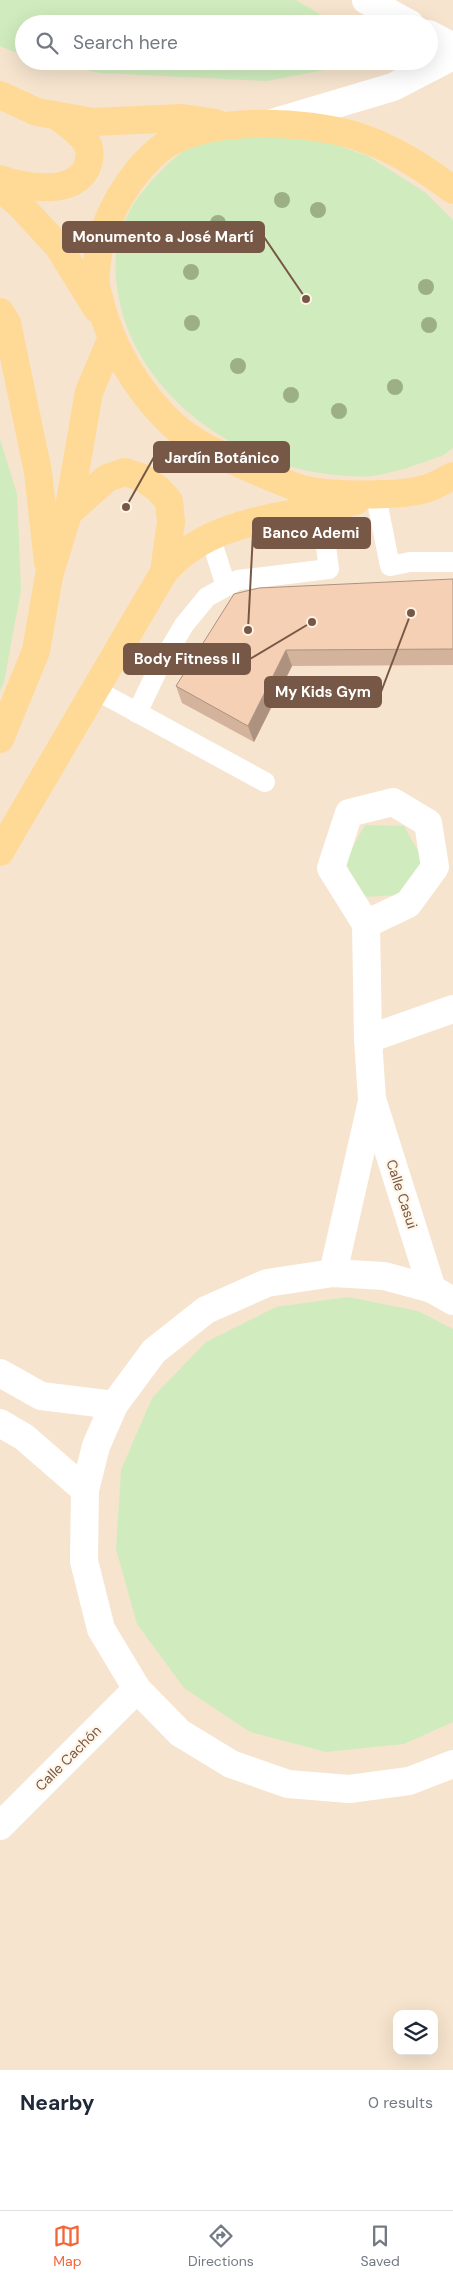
<!DOCTYPE html>
<html lang="en">
<head>
<meta charset="utf-8">
<style>
  body { margin:0; font-family:"DM Sans",sans-serif; background:#f6f6f7; color:#1f2937 }
  .controls { position:absolute; right:15px; bottom:15px; display:grid; overflow:hidden; border-radius:10px; box-shadow:0 5px 20px #0002 }
  .controls button { width:45px; height:45px; display:grid; place-items:center; padding:0; border:0; border-bottom:1px solid #e0e1e3; background:#fff; color:#1f2937; font:25px sans-serif }
  .list { margin:0; padding:0; list-style:none }
  h2 { display:flex; justify-content:space-between; align-items:center; height:65px; margin:0; padding:0 20px; font-size:21px }
  h2 small { font-size:16px; font-weight:400; color:#747a83 }
  .icon { flex:none; width:28px; height:28px; fill:none; stroke:currentColor; stroke-width:2; stroke-linecap:round; stroke-linejoin:round }
  .map { position:relative; flex:none; width:453px; height:2070px; overflow:hidden }
  .search { position:absolute; background:#fff; box-shadow:0 5px 20px #0002; left:15px; right:15px; top:15px; height:55px; display:flex; align-items:center; gap:12px; box-sizing:border-box; padding:0 18px; border-radius:28px; color:#747a83; font-size:19px }
  .sheet { height:140px; background:#fff }
  nav { display:flex; justify-content:space-around; align-items:center; box-sizing:border-box; height:70px; border-top:1px solid #e0e1e3; background:#fff; font-size:14px; color:#747a83 }
  nav a { display:grid; justify-items:center; gap:2px }
  nav .on { color:#f3663a }
  .map>svg:first-child { display:block }
  .residential { fill:#f6e4ce; fill-rule:evenodd }
  .green { fill:#d0ecbe }
  .lines { fill:none; stroke-linecap:round; stroke-linejoin:round }
  .service { stroke:#fff; stroke-width:20 }
  .minor { stroke:#fff; stroke-width:28 }
  .secondary { stroke:#fff; stroke-width:28 }
  .primary { stroke:#ffd996; stroke-width:28 }
  .tree { fill:#9caf85 }
  .wall { fill:#d4b39c }
  .shaded-wall { fill:#ac927f }
  .building { fill:#f6d0b5; stroke:#ac927f }
  .labels { text-anchor:middle; dominant-baseline:central; stroke-width:4.5; stroke-linejoin:round; paint-order:stroke }
  .street-label { font-size:14px; fill:#775745; stroke:#fff6e8 }
  .leader { fill:none; stroke:#775745; stroke-width:2 }
  .callout-dot { fill:#775745; stroke:#fff6e8; stroke-width:2 }
  .callout { fill:#775745; stroke:#775745; stroke-width:2 }
  .callout-label { font-size:15px; text-anchor:middle; font-weight:bold; fill:#fff }
</style>
</head>
<body>
<div class="map">
<svg width="453" height="2070" viewBox="0 0 453 2070">
  <rect width="100%" height="100%" fill="#fef3e0"/>
  <!-- residential -->
  <path class="residential" d="M0,0H453V2070H0ZM24,24H429V61H24ZM397,2014H434V2051H397Z"/>
  <!-- green -->
  <g class="green">
    <polygon points="0,0 296,0 337,24 24,24 24,56 0,46"/>
    <polygon points="40,61 353,61 330,69 267,81 100,73"/>
    <path d="M244,134L314,137L368,156L426,193L453,220V448L444,455C421,463 396,473 372,476C356,478 336,475 319,473C225,458 130,386 117,287C112,253 119,222 140,195C155,176 171,158 192,146C205,140 229,137 244,134Z"/>
    <polygon points="0,439 17,494 21,590 4,682 0,691"/>
    <polygon points="365,825 404,826 423,860 403,895 362,897 345,861"/>
    <polygon points="348,1297 418,1311 453,1329 453,1722 404,1744 326,1752 250,1732 184,1688 137,1624 116,1549 121,1470 152,1398 206,1342 276,1307"/>
  </g>
  <g class="lines">
    <!-- service -->
    <g class="service">
      <polyline points="376,496 390,566 410,562 453,562"/>
      <polyline points="210,536 226,586"/>
      <polyline points="94,689 265,782"/>
      <polyline points="137,713 158,669 184,625 207,597 238,580 329,569 321,510"/>
    </g>
    <!-- minor -->
    <g class="minor">
      <polyline points="366,0 410,24"/>
      <polyline points="429,34 453,47"/>
      <polyline points="366,924 408,904 435,867 428,823 393,802 349,813 331,868 366,924 368,1039 372,1099 432,1289"/>
      <polyline points="368,1039 453,1009"/>
      <polyline points="333,1273 372,1101"/>
      <polyline points="453,1301 432,1289 384,1276 333,1273 267,1283 206,1310 154,1351 114,1405 96,1446 85,1490 84,1561 101,1629 137,1689 180,1733 231,1764 288,1784 349,1789 409,1781 453,1764"/>
      <polyline points="0,1373 41,1396 114,1405"/>
      <polyline points="0,1423 24,1437 85,1490"/>
      <polyline points="0,1826 137,1689"/>
    </g>
    <!-- secondary -->
    <polyline class="secondary" points="272,123 393,87 453,56"/>
    <!-- primary -->
    <g class="primary">
      <polyline points="0,95 37,112 93,122 182,118 216,123"/>
      <path d="M0,179C23,188 78,197 88,164C90,157 91,149 86,142C79,131 67,124 57,116"/>
      <polyline points="0,188 19,204 58,246 97,309"/>
      <path d="M453,190C423,167 392,147 356,136C305,120 209,116 164,146C147,158 131,178 121,195C106,220 94,254 96,284C96,290 99,296 100,302C112,349 138,392 173,425C195,445 227,458 254,470C270,477 286,484 302,489C328,496 403,497 428,488C436,485 445,480 453,476"/>
      <polyline points="0,312 7,323 38,472 48,562"/>
      <polyline points="68,513 107,478 125,472 143,478 158,489 169,501 171,522 164,572"/>
      <polyline points="0,739 36,651 49,576 68,513 89,392 111,340"/>
      <path d="M0,852L164,572C212,516 290,518 356,501"/>
    </g>
  </g>
  <!-- trees -->
  <g class="tree">
    <circle cx="282" cy="200" r="8"/>
    <circle cx="318" cy="210" r="8"/>
    <circle cx="218" cy="223" r="8"/>
    <circle cx="191" cy="272" r="8"/>
    <circle cx="426" cy="287" r="8"/>
    <circle cx="192" cy="323" r="8"/>
    <circle cx="429" cy="325" r="8"/>
    <circle cx="238" cy="366" r="8"/>
    <circle cx="395" cy="387" r="8"/>
    <circle cx="291" cy="395" r="8"/>
    <circle cx="339" cy="411" r="8"/>
  </g>
  <!-- wall -->
  <polygon class="wall" points="453,579 453,665 292,666 254,742 182,703 176,686"/>
  <!-- shaded-wall -->
  <polygon class="shaded-wall" points="286,650 292,666 254,742 248,726"/>
  <!-- building -->
  <polygon class="building" points="453,579 453,649 286,650 248,726 176,686 234,594 259,588"/>
  <g class="labels">
    <!-- street labels -->
    <g class="street-label">
      <text transform="translate(402 1194) rotate(72)">Calle Casui</text>
      <text transform="translate(68 1758) rotate(-45)">Calle Cachón</text>
    </g>
  </g>
  <!-- callouts -->
  <path class="leader" d="M306 299L264 237M126 507L154 457M248 630L253 533M312 622L250 659M411 613L381 692"/>
  <g class="callout-dot">
    <circle cx="306" cy="299" r="5"/>
    <circle cx="126" cy="507" r="5"/>
    <circle cx="248" cy="630" r="5"/>
    <circle cx="312" cy="622" r="5"/>
    <circle cx="411" cy="613" r="5"/>
  </g>
  <g class="callout">
    <rect x="63" y="222" width="201" height="30" rx="5"/>
    <rect x="154" y="442" width="135" height="30" rx="5"/>
    <rect x="253" y="518" width="117" height="30" rx="5"/>
    <rect x="124" y="644" width="126" height="30" rx="5"/>
    <rect x="265" y="677" width="116" height="30" rx="5"/>
  </g>
  <g class="callout-label">
    <text x="163" y="242">Monumento a José Martí</text>
    <text x="222" y="463">Jardín Botánico</text>
    <text x="311" y="538">Banco Ademi</text>
    <text x="187" y="664">Body Fitness II</text>
    <text x="323" y="697">My Kids Gym</text>
  </g>
</svg>
<div class="controls">
<button><svg class="icon" aria-label="layers" viewBox="0 0 24 24"><path d="M12 4l9 5-9 5-9-5zM3 14l9 5 9-5"/></svg></button>
</div>
<div class="search"><svg class="icon" aria-label="search" viewBox="0 0 24 24"><circle cx="10" cy="10" r="6"/><path d="M15 15l6 6"/></svg>Search here</div>
</div>
<section class="sheet">
<h2>Nearby<small>0 results</small></h2>
<ul class="list">
</ul>
</section>
<nav>
<a class="on"><svg class="icon" aria-label="map" viewBox="0 0 24 24"><path d="M3 6l6-2 6 2 6-2v14l-6 2-6-2-6 2zM9 4v14M15 6v14"/></svg>Map</a>
<a><svg class="icon" aria-label="directions" viewBox="0 0 24 24"><path d="M12 3l9 9-9 9-9-9zM9 14v-3h6M13 9l2 2-2 2"/></svg>Directions</a>
<a><svg class="icon" aria-label="saved" viewBox="0 0 24 24"><path d="M7 4h10v16l-5-4-5 4z"/></svg>Saved</a>
</nav>
</body>
</html>
